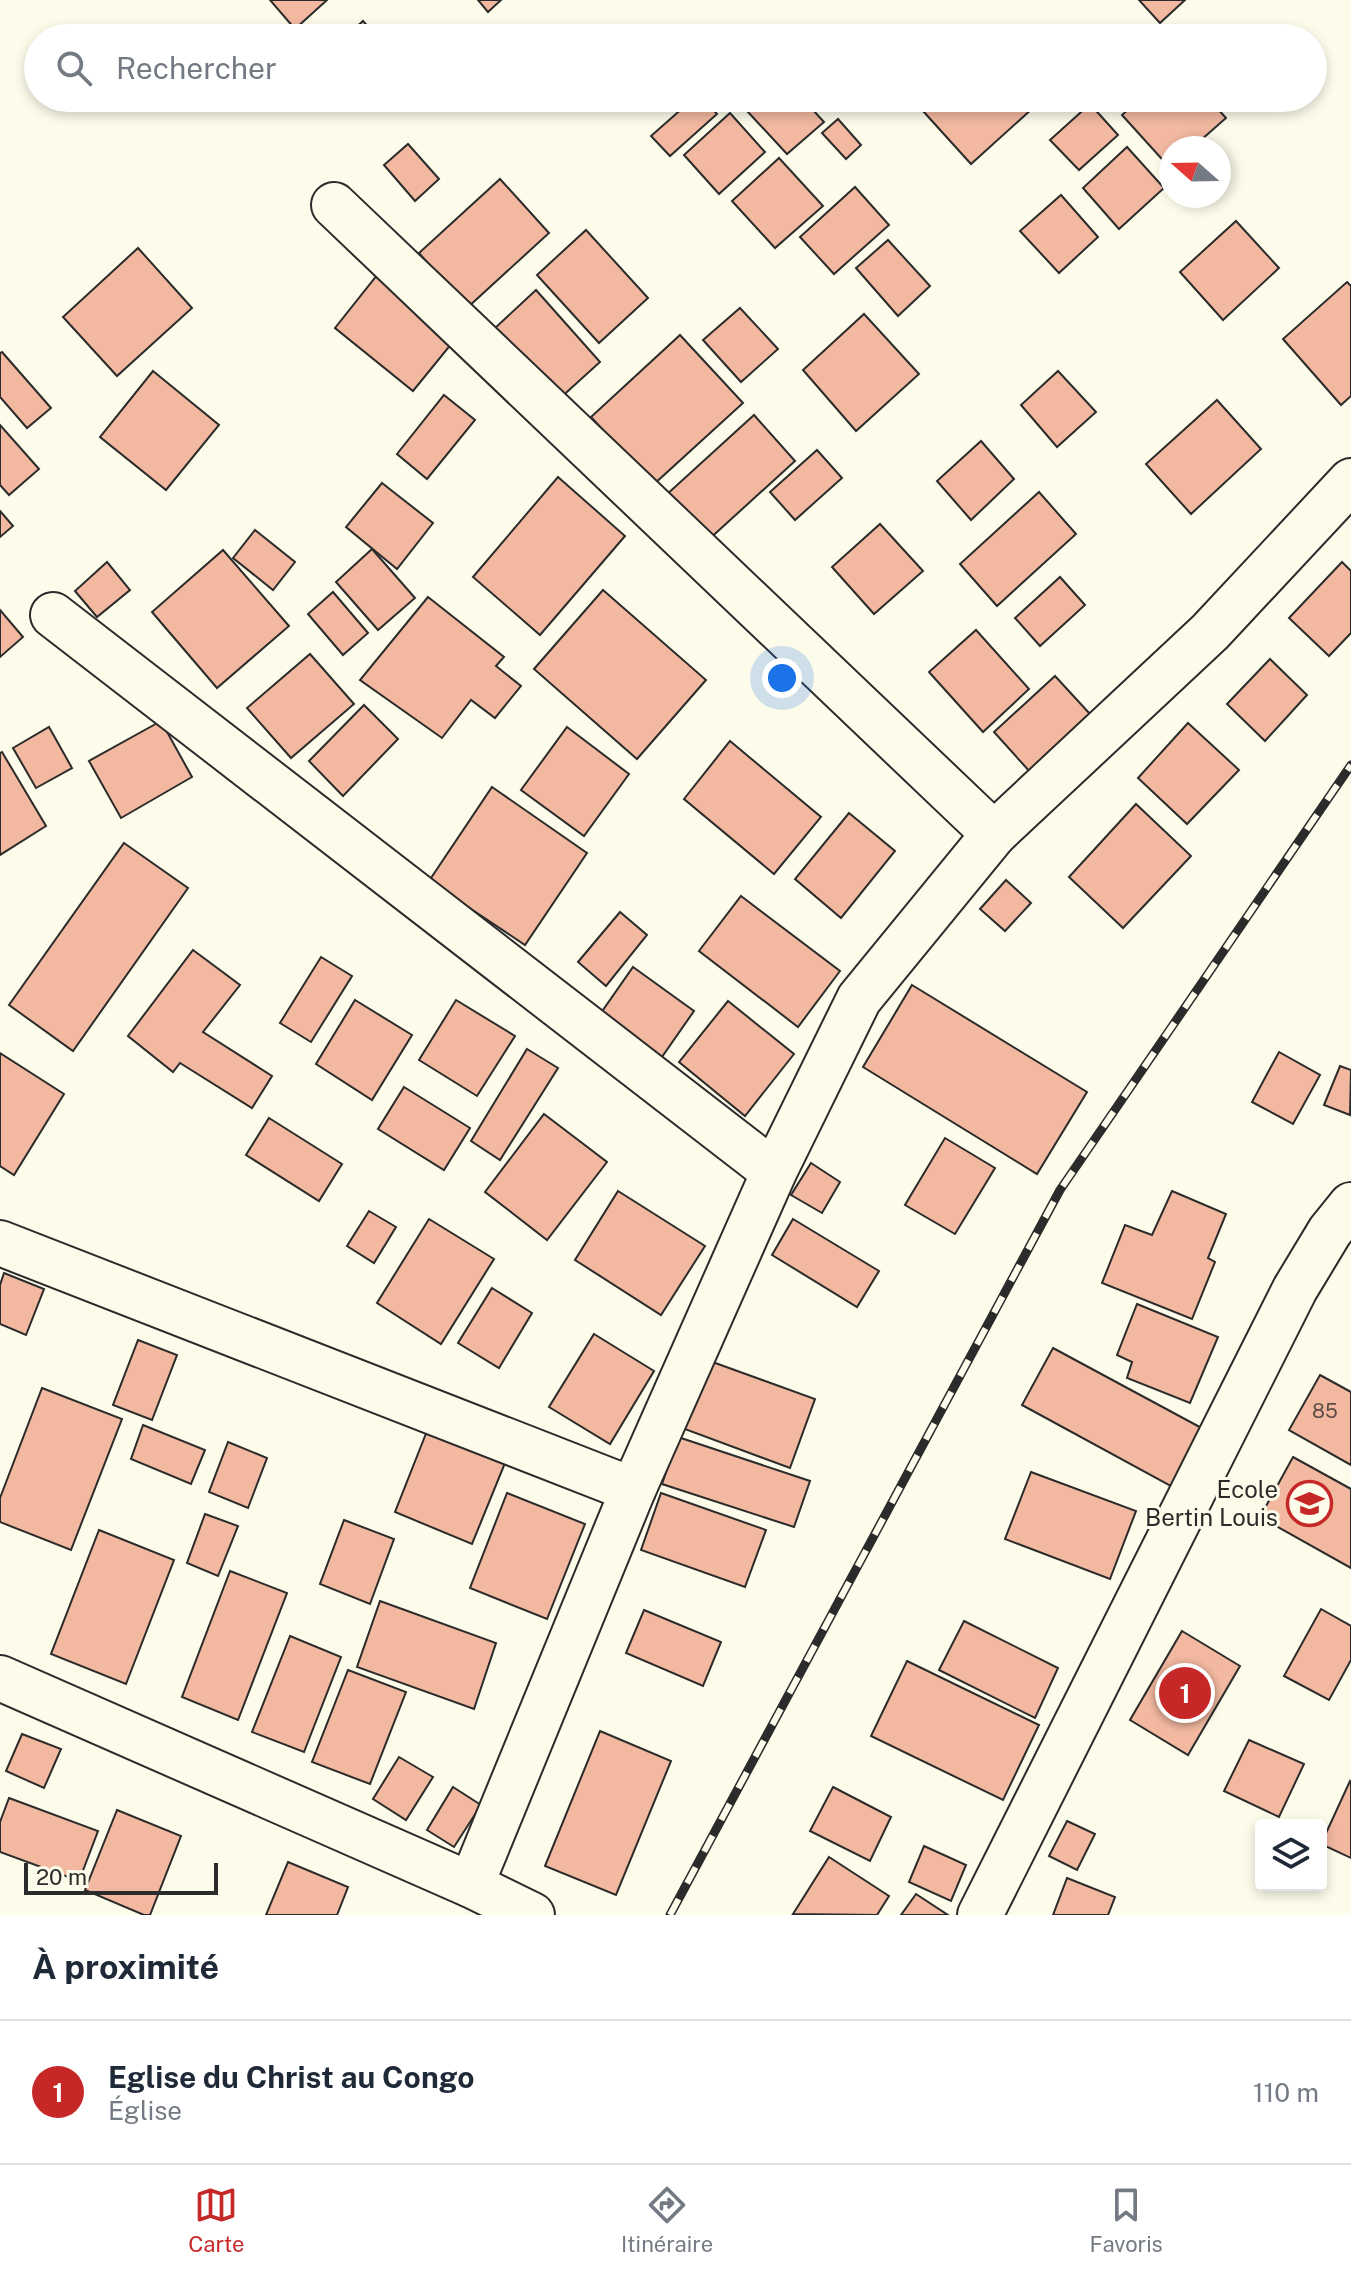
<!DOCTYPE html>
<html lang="fr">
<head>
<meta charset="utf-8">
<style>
  body { margin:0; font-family:"Public Sans",sans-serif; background:#f2f2f3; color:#1f2937 }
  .controls { position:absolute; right:24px; bottom:24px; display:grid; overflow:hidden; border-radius:8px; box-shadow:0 4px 12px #0003 }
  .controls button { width:72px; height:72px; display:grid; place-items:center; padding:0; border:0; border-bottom:2px solid #e0e1e3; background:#fff; color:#1f2937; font:40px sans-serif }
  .compass { position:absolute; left:1159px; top:136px; width:72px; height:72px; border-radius:50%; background:#fff; box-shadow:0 4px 12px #0003; rotate:290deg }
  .scale { position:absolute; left:24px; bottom:20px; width:194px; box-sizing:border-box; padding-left:8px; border:4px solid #2b2b2b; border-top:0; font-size:22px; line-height:28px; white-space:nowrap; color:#2b2b2b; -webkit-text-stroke:6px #fdfbea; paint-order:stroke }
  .you { position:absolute; left:782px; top:678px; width:28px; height:28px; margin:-20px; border:6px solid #fff; border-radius:50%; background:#1a73e8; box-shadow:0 0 0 12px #1a73e833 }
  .badge { display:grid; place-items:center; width:52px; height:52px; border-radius:50%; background:#c62828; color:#fff; font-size:26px; font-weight:700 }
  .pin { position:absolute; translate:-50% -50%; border:4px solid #fff; box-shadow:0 2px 8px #0006 }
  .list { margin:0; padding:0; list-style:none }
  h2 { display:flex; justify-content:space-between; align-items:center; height:104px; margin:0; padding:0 32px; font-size:34px }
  h2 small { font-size:26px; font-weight:400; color:#747a83 }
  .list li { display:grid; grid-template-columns:52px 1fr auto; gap:24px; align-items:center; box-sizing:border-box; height:144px; padding:0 32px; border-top:2px solid #e0e1e3 }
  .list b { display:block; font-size:30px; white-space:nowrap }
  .list p { margin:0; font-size:26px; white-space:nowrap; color:#747a83 }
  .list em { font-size:26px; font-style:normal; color:#747a83 }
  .icon { flex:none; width:44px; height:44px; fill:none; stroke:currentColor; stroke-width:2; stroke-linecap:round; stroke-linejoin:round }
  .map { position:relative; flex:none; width:1351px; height:1915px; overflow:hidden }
  .search { position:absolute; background:#fff; box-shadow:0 4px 12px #0003; left:24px; right:24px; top:24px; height:88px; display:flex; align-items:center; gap:20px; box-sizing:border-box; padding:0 28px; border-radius:44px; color:#747a83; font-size:30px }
  .sheet { height:248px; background:#fff }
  nav { display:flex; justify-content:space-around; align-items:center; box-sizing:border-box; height:112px; border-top:2px solid #e0e1e3; background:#fff; font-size:22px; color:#747a83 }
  nav a { display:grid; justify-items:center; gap:4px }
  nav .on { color:#c62828 }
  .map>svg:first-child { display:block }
  .building { fill:#f2b8a0; stroke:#2b2b2b; stroke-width:2 }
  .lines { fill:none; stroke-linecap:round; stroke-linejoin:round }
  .street-casing { stroke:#2b2b2b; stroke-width:48 }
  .street { stroke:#fdfbea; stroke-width:44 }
  .rail-casing { stroke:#2b2b2b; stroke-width:9 }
  .rail { stroke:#fdfbea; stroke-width:6; stroke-dasharray:18; stroke-linecap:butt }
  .labels { text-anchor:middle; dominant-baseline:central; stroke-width:6; stroke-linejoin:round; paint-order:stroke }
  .number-label { font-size:20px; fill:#5d4e48 }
  .poi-label { font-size:24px; fill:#2b2b2b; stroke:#fdfbea; text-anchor:end }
</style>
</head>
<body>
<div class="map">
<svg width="1351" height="1915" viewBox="0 0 1351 1915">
  <rect width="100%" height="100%" fill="#fdfbea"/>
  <!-- building -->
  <g class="building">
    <polygon points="270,0 327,0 295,29"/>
    <polygon points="478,0 501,0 488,12"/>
    <polygon points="1139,0 1185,0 1160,23"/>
    <polygon points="363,21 378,38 344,38"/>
    <polygon points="694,98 702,98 717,114 670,156 651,136"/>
    <polygon points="763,98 802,98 824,122 787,154 748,112"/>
    <polygon points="938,98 1044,98 971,164 923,111"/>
    <polygon points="1141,98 1208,98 1226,118 1192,148 1171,148 1170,168 1122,115"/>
    <polygon points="1090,104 1118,135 1079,170 1050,140"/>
    <polygon points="730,113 765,152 719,194 684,155"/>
    <polygon points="838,119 861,145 846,159 822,133"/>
    <polygon points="408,144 439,179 415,201 384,165"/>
    <polygon points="1127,147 1164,188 1119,229 1083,188"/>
    <polygon points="779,158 823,206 775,248 732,201"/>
    <polygon points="500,179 549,233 467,308 419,253"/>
    <polygon points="855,187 889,225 834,274 800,237"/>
    <polygon points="1061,195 1098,237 1059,273 1020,231"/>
    <polygon points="1236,221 1279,268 1223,320 1180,272"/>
    <polygon points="586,230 648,298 599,343 537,275"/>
    <polygon points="888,240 930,286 898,316 856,268"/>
    <polygon points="138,248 192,308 117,376 63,317"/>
    <polygon points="378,274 457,337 413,391 335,328"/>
    <polygon points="1347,282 1351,286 1351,396 1341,405 1283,339"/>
    <polygon points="536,290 600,362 558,400 494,329"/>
    <polygon points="740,308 778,349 741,382 703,340"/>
    <polygon points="864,314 919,374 856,431 803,370"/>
    <polygon points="680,335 743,403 653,485 591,417"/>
    <polygon points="2,352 51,408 27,428 0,397 0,353"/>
    <polygon points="153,371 219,425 166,490 100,437"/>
    <polygon points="1058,371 1096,412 1057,447 1021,405"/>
    <polygon points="444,395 475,420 427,479 397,454"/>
    <polygon points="1217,400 1261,449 1191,514 1146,464"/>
    <polygon points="754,415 795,461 706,542 665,496"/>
    <polygon points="0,425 39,469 9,495 0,485"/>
    <polygon points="981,441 1014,479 971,520 937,481"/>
    <polygon points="817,450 842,478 795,520 770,492"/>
    <polygon points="558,477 625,536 540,635 473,577"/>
    <polygon points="382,483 433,523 397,569 346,527"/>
    <polygon points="1039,492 1076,534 997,606 960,564"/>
    <polygon points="0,511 13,526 0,537"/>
    <polygon points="880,524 923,571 874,614 832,567"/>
    <polygon points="255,530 295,562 273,590 233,558"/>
    <polygon points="372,549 415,598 378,630 336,582"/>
    <polygon points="223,550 289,626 217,688 152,612"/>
    <polygon points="107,562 130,590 97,617 75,591"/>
    <polygon points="1342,562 1351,571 1351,633 1329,656 1289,618"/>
    <polygon points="1060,577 1085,605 1040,646 1015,618"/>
    <polygon points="603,590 706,680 637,759 534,669"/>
    <polygon points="333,592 368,633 343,655 308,614"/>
    <polygon points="428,597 504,657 496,666 521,686 495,718 471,700 442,738 360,680"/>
    <polygon points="0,610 23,637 0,657"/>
    <polygon points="976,630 1029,689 983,732 929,672"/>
    <polygon points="310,654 354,704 291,758 247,708"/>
    <polygon points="1270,659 1307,695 1265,741 1227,704"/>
    <polygon points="1055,676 1102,727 1040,783 994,732"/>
    <polygon points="364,705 398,739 343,796 309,761"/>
    <polygon points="161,721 192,777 121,818 89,761"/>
    <polygon points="1188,723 1239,770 1187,824 1138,778"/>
    <polygon points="49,727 72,768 36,788 13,748"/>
    <polygon points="567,727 629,774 584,836 521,790"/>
    <polygon points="730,741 821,817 774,874 684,799"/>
    <polygon points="2,752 46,826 0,855 0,753"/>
    <polygon points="492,787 587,853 525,945 429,881"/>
    <polygon points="1136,804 1191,856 1123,928 1069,877"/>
    <polygon points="849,813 895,851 841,918 795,879"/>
    <polygon points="124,843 188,888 73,1051 9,1005"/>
    <polygon points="1006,880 1031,903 1005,931 980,909"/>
    <polygon points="741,896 840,971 798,1027 699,951"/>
    <polygon points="620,912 647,935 606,986 578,962"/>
    <polygon points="193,950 240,985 203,1032 272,1076 252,1108 180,1063 173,1072 128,1036"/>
    <polygon points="321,957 352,976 311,1042 280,1023"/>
    <polygon points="633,967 694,1011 657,1064 596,1020"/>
    <polygon points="912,985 1087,1092 1037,1174 863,1067"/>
    <polygon points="355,1000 412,1035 372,1100 316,1064"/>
    <polygon points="456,1000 515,1036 477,1096 419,1060"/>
    <polygon points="728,1001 794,1054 745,1116 679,1062"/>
    <polygon points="527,1049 558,1068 500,1160 471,1141"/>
    <polygon points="1279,1052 1320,1075 1293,1124 1252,1102"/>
    <polygon points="0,1053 64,1094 14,1175 0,1166"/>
    <polygon points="1340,1066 1351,1070 1350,1115 1324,1105"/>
    <polygon points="404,1087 470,1128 444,1170 378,1129"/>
    <polygon points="544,1114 607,1162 547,1240 485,1192"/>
    <polygon points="269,1118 342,1164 319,1201 246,1155"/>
    <polygon points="945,1138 995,1168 955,1234 905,1205"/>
    <polygon points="811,1163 840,1182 822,1213 791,1195"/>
    <polygon points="618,1191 705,1246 661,1315 575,1260"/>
    <polygon points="1172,1191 1226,1214 1208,1258 1215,1262 1192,1319 1102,1283 1125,1225 1152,1235"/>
    <polygon points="369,1211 396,1227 374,1263 347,1246"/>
    <polygon points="429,1219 494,1259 441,1344 377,1303"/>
    <polygon points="793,1219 879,1271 857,1307 772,1255"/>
    <polygon points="4,1273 44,1289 26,1335 0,1324 0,1285"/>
    <polygon points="492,1288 532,1313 499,1368 458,1343"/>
    <polygon points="1137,1304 1218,1337 1190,1403 1127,1378 1132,1362 1117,1355"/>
    <polygon points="594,1334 654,1371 610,1444 549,1407"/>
    <polygon points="138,1340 177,1355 152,1420 113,1405"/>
    <polygon points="1053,1348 1209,1432 1178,1490 1022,1405"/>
    <polygon points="707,1360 815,1399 790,1468 682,1428"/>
    <polygon points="1320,1375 1351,1392 1351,1465 1289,1430"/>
    <polygon points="42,1388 122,1419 71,1550 0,1522 0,1498"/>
    <polygon points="143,1425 205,1450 191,1484 131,1459"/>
    <polygon points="427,1431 505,1463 472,1544 395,1512"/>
    <polygon points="678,1437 810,1481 794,1527 662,1484"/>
    <polygon points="228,1442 267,1458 248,1508 209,1492"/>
    <polygon points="1293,1457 1351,1489 1351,1568 1260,1517"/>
    <polygon points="1031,1472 1136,1511 1110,1579 1005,1539"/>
    <polygon points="507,1493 585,1524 547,1619 470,1588"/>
    <polygon points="661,1493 766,1530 745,1587 641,1550"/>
    <polygon points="205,1514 238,1526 218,1576 187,1563"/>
    <polygon points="344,1520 394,1539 370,1604 320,1584"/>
    <polygon points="99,1530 174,1560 126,1684 51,1654"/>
    <polygon points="230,1571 287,1593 238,1720 182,1697"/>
    <polygon points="380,1601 496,1643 474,1709 357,1667"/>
    <polygon points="1321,1609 1351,1626 1351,1660 1329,1700 1284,1676"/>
    <polygon points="644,1610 721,1642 703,1686 626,1653"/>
    <polygon points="964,1621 1058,1668 1035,1718 939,1670"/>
    <polygon points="1182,1631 1240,1666 1188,1755 1130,1720"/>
    <polygon points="290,1636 341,1657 304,1752 252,1732"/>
    <polygon points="907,1661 1039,1725 1003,1800 871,1736"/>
    <polygon points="348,1670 406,1692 370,1784 312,1762"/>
    <polygon points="600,1731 671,1761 616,1895 545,1866"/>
    <polygon points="22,1734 61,1749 44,1788 6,1771"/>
    <polygon points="1249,1740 1304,1764 1279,1817 1224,1791"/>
    <polygon points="399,1757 433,1777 406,1820 373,1799"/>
    <polygon points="1350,1781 1351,1782 1351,1858 1321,1844"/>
    <polygon points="453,1787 481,1805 454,1847 427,1830"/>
    <polygon points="833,1787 891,1817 870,1861 810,1831"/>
    <polygon points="9,1798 98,1831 79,1881 0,1852 0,1822"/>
    <polygon points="117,1810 181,1836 150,1915 144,1915 85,1890"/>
    <polygon points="1067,1821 1095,1834 1077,1870 1049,1856"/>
    <polygon points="924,1846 966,1865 951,1901 909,1882"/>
    <polygon points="829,1857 889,1896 877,1915 793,1914"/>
    <polygon points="288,1862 348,1887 337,1915 266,1915"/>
    <polygon points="1067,1878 1115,1897 1108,1915 1053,1915"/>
    <polygon points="916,1894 948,1915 901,1915"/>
  </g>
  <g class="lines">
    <defs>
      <g id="street">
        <polyline points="334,205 994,834"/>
        <polyline points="53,615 774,1172"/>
        <polyline points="0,1243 633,1490"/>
        <polyline points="0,1678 471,1885 532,1915"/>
        <polyline points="471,1885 633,1490 774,1172 859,999 994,834 1210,632 1351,481"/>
        <polyline points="980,1915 1295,1289 1330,1231 1351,1205"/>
      </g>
    </defs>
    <!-- street casing -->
    <use href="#street" class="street-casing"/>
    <!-- street -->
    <use href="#street" class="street"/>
    <defs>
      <polyline id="rail" points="670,1915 1060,1190 1351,765"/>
    </defs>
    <!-- rail casing -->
    <use href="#rail" class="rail-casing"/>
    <!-- rail -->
    <use href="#rail" class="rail"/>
  </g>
  <!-- icons -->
  <defs>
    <symbol id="school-ring" viewBox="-11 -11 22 22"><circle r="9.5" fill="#fdfbea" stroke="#c62828" stroke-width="1.5"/><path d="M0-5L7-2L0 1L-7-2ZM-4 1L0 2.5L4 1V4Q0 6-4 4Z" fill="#c62828"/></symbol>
  </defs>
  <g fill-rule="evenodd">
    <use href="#school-ring" x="1284" y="1478" width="51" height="51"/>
  </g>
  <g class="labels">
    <!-- number labels -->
    <g class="number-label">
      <text x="1325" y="1411">85</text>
    </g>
    <!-- poi labels -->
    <g class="poi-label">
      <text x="1278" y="1489">Ecole<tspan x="1278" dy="28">Bertin Louis</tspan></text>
    </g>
  </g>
</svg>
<div class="controls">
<button><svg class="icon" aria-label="layers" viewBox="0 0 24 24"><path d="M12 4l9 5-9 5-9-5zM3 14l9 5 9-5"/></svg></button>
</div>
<svg class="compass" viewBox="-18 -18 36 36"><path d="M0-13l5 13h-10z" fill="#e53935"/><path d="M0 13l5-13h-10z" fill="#747a83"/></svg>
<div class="scale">20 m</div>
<div class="you"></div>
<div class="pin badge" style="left:1185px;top:1693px">1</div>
<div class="search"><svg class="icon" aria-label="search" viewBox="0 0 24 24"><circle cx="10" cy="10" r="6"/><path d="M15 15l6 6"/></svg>Rechercher</div>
</div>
<section class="sheet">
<h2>À proximité<small></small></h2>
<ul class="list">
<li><span class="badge">1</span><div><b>Eglise du Christ au Congo</b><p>Église</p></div><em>110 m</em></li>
</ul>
</section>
<nav>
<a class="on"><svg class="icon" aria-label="map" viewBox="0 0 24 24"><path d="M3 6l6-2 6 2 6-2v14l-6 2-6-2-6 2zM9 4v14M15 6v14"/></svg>Carte</a>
<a><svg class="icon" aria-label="directions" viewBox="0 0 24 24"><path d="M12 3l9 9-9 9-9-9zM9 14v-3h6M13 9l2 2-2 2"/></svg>Itinéraire</a>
<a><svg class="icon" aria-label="saved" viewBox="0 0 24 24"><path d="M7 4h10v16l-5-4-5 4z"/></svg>Favoris</a>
</nav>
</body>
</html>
